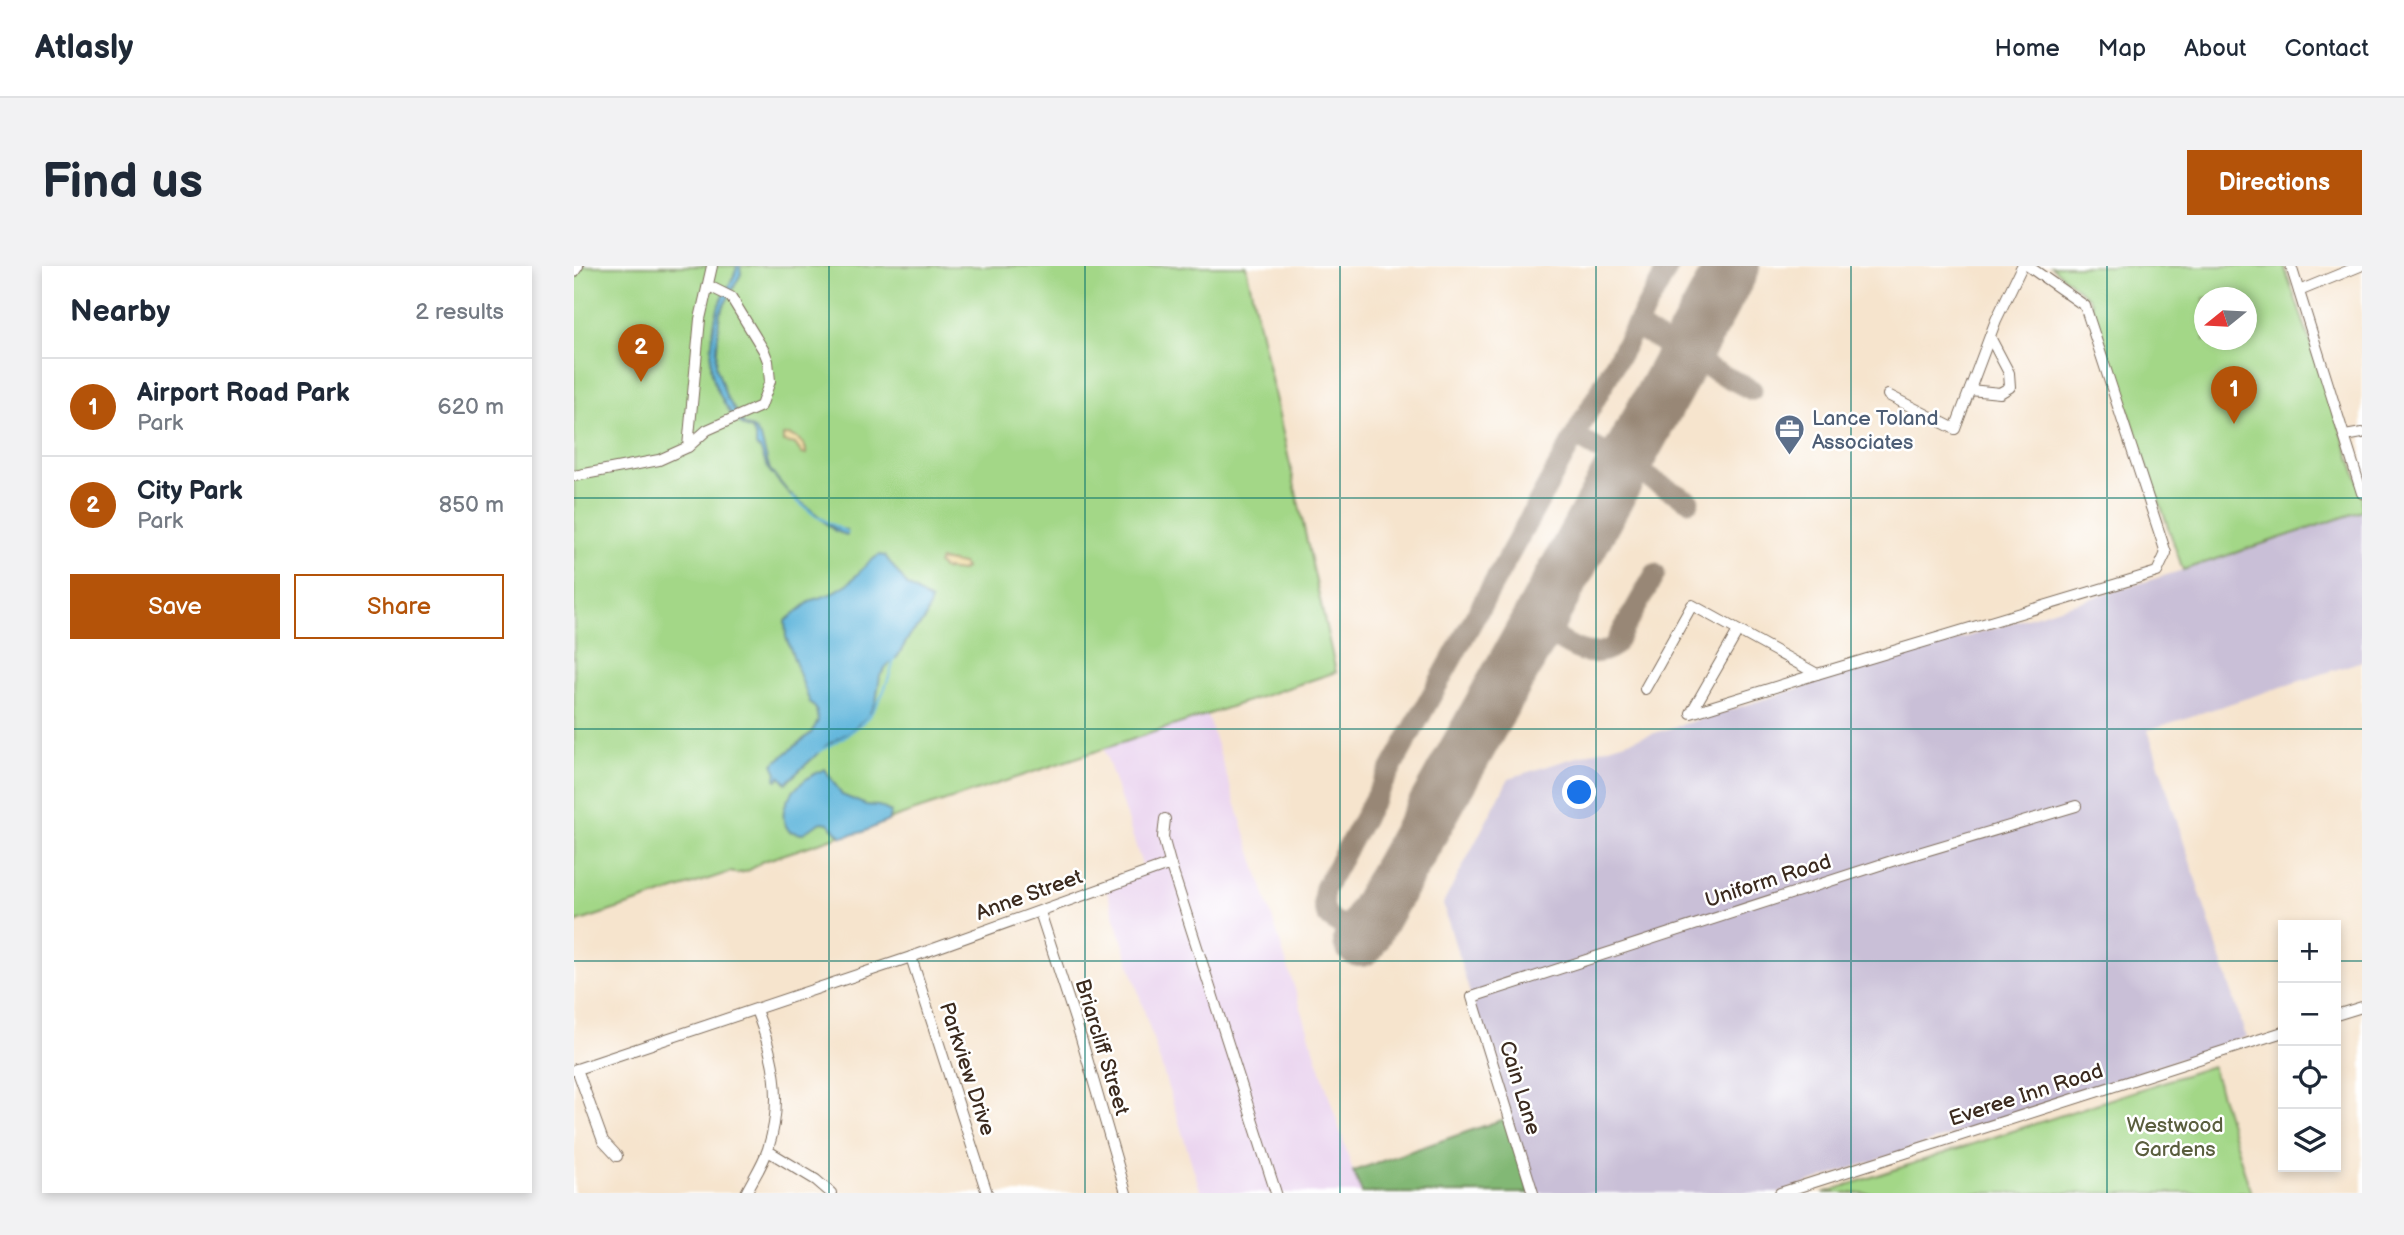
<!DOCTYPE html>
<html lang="en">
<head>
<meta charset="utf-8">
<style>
  body { margin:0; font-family:"Balsamiq Sans",sans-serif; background:#f2f2f3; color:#1f2937 }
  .controls { position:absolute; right:21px; bottom:21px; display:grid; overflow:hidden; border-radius:0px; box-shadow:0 4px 10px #0003 }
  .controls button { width:63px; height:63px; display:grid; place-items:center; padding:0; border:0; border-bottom:2px solid #e0e1e3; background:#fff; color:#1f2937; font:35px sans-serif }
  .compass { position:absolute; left:1620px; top:21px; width:63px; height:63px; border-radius:50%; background:#fff; box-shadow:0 4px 10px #0003; rotate:252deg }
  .you { position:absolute; left:1006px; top:527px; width:24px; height:24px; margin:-18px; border:5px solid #fff; border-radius:50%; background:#1a73e8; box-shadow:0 0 0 10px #1a73e833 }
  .badge { display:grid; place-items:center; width:46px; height:46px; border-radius:50%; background:#b45309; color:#fff; font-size:23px; font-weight:700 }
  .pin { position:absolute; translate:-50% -58px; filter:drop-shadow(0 2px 4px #0008) }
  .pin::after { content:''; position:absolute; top:37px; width:24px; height:21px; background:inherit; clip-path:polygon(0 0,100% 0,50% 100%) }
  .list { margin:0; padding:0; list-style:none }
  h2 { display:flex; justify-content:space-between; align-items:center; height:91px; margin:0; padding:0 28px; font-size:30px }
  h2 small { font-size:23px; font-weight:400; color:#747a83 }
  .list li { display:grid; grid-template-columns:46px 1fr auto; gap:21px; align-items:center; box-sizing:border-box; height:98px; padding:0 28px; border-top:2px solid #e0e1e3 }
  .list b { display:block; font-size:26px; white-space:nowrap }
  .list p { margin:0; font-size:23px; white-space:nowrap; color:#747a83 }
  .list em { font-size:23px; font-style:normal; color:#747a83 }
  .actions { display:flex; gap:14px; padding:21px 28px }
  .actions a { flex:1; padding:16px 0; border:2px solid #b45309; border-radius:0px; text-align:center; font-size:24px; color:#b45309 }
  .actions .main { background:#b45309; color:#fff }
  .icon { flex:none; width:38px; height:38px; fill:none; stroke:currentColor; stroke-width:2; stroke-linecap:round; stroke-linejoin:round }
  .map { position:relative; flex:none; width:1788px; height:927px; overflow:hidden; border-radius:0px }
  header { display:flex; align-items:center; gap:42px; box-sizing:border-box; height:98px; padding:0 35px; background:#fff; border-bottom:2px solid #e0e1e3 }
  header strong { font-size:33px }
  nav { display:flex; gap:38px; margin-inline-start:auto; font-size:24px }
  .intro { display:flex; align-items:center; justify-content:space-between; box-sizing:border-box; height:168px; padding:0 42px }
  h1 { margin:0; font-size:49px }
  .button { padding:18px 32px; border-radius:0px; background:#b45309; color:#fff; font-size:24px; font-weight:700 }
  main { display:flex; gap:42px; padding:0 42px }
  aside { flex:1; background:#fff; border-radius:0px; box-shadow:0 4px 10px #0003 }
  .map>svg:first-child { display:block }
  .built { fill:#e9d2ee }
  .industrial { fill:#c9bfd7 }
  .green { fill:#a3d787; stroke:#6f8052; stroke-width:2; fill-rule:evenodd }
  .forest { fill:#82b874; stroke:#5e7149; stroke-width:2 }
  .sand { fill:#eeda9e; stroke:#94825e; stroke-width:2 }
  .water { fill:#5eb5db; stroke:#4c707c; stroke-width:2 }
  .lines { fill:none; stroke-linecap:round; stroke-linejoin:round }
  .stream { stroke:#5eb5db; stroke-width:2.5 }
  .taxiway { stroke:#988776; stroke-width:21 }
  .runway { stroke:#988776; stroke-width:54 }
  .minor-casing { stroke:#7c6b5b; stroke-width:12 }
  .minor { stroke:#fff; stroke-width:10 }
  .grid { fill:none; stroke:#0f766e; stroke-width:2; stroke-opacity:0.55 }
  .labels { text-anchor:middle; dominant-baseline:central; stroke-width:5; stroke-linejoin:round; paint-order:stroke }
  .service-label { font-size:21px; fill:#4e5e75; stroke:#fff; text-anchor:start }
  .street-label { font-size:21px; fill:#3b2a1e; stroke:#fff }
  .park-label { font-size:21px; fill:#5a5e3e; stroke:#fff }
</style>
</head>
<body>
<header>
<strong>Atlasly</strong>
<nav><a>Home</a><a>Map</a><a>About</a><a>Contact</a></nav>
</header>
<div class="intro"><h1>Find us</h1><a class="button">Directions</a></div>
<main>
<aside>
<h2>Nearby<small>2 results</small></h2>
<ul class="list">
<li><span class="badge">1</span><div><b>Airport Road Park</b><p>Park</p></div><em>620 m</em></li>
<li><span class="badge">2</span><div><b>City Park</b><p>Park</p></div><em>850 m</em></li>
</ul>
<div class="actions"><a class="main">Save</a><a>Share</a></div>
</aside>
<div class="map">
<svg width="1788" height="927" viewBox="0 0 1788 927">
  <rect width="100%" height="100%" fill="#fff"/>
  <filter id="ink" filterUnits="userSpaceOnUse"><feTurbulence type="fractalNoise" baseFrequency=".0143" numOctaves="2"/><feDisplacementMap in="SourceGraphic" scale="14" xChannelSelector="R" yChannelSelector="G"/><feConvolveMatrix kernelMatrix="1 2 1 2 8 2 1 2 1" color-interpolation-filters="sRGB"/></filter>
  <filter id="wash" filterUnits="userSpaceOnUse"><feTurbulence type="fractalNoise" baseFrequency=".00686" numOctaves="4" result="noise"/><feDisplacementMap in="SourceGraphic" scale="28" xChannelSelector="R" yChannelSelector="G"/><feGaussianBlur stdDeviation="1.57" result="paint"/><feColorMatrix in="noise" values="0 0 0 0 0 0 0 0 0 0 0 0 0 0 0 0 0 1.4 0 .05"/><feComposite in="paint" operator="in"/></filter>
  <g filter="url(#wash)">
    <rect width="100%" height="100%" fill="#f6e4cd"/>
    <!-- built -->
    <polygon class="built" points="633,448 779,905 788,927 627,927 530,616 569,602 530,483"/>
    <!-- industrial -->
    <polygon class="industrial" points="1788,245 1788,395 1574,464 1672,771 1203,927 956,927 869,638 935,512 1609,304"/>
    <!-- green -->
    <g class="green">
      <path d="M0,0H672L762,406L187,596C178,604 168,610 156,606L0,657Z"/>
      <path d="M1477,0H1710L1788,226V245L1609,304L1515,32ZM1630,32H1672V74H1630Z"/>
      <polygon points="1638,800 1677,927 1249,927"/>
    </g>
    <!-- forest -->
    <polygon class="forest" points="933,852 956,927 788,927 779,905"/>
    <!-- sand -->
    <g class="sand">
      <path d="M209,169C220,168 233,176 232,188H228L221,178L209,176Z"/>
      <polygon points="366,294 388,298 391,302 387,305 369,303 364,298"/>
    </g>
    <!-- water -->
    <g class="water">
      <path d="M163,0H166L167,8L146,47L145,54L142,100L152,130L171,160L179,162L187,172L196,204L214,226L260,262L273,264V269L261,265L239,246L218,231L194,203L186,183L182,181V172L178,164C158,159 137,118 137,98C137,82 139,54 145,39C150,27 161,13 163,0Z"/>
      <polygon points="305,289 311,290 334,320 357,335 351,354 336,369 324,390 312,401 306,410 302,436 294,450 277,465 253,479 212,517 206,510 203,514 201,513 203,507 199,498 237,467 244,455 242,443 236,437 212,371 211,355 238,334 257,328 275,317 295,296"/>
      <path d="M251,503L268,529L292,539L305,540L317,546L314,555L289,566L268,571L254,557L248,556L227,568L215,565C197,540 228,511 251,503Z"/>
    </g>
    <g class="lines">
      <!-- stream -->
      <g class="stream">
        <polyline points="218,231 242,250 274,267"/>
        <path d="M244,486C292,460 307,446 320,393"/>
      </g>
      <!-- taxiway -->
      <g class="taxiway">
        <polyline points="1062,60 1110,89 1178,124"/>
        <polyline points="1001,170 1115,235"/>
        <path d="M962,359C986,373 1013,399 1040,380L1081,308"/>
        <path d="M792,663C765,660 743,655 751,622L1095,0"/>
      </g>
      <!-- runway -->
      <polyline class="runway" points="786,674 953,376 1159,0"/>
    </g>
  </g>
  <g filter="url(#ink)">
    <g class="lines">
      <defs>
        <g id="minor">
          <polyline points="1717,0 1788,227"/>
          <polyline points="0,6 4,0"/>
          <polyline points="1725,25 1786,0"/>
          <polyline points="1396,124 1426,127 1436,121 1435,107 1416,71"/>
          <polyline points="1314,129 1381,163 1422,54 1448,0"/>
          <polyline points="1771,170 1788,167"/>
          <polyline points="114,181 126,53 138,0"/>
          <polyline points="0,210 85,194 114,181 133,164 187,140 196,115 194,95 190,85 157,31 135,20"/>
          <polyline points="1164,365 1117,447 1243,408"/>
          <polyline points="1071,423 1118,339 1243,408 1583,306 1592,287 1511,40 1454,0"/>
          <polyline points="591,553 589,571 597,600 702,927"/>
          <polyline points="466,646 507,772 552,927"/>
          <polyline points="337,691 413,927"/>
          <polyline points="1762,749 1788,741"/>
          <polyline points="3,803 29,875 43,890"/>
          <polyline points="0,804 337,691 591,600 597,600"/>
          <polyline points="194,885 242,914 257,927"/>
          <path d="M172,927C179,913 189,898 194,883C210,834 200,790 182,744"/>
          <polyline points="959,927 898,731 1321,594 1502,540"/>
          <polyline points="1206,927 1709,766"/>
        </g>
      </defs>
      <!-- minor casing -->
      <use href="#minor" class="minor-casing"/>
      <!-- minor -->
      <use href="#minor" class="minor"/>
    </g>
  </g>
  <!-- grid -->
  <path class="grid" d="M255,0V927M511,0V927M766,0V927M1022,0V927M1277,0V927M1533,0V927M0,232H1788M0,463H1788M0,695H1709M1762,695H1788"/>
  <!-- icons -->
  <defs>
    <symbol id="office-pin" viewBox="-11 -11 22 30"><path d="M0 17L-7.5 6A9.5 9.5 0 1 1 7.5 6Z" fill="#5c6f8a" stroke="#fff"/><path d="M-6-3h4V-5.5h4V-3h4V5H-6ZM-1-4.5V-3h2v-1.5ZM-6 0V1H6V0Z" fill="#fff"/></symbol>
  </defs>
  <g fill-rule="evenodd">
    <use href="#office-pin" x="1198" y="146" width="35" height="47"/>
  </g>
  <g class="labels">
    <!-- service labels -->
    <g class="service-label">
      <text x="1238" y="152">Lance Toland<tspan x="1238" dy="24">Associates</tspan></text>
    </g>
    <!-- street labels -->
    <g class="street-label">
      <text transform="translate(1194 615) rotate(-18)">Uniform Road</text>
      <text transform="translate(455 629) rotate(-20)">Anne Street</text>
      <text transform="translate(528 781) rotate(73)">Briarcliff Street</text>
      <text transform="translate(393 803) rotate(72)">Parkview Drive</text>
      <text transform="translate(946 822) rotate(73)">Cain Lane</text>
      <text transform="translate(1452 829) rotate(-18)">Everee Inn Road</text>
    </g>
    <!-- park labels -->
    <g class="park-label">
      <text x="1601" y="859">Westwood<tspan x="1601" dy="24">Gardens</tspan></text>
    </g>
  </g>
</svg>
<div class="controls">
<button>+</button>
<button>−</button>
<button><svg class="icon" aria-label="locate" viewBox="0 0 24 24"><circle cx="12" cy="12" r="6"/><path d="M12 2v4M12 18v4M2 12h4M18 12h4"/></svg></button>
<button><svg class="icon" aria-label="layers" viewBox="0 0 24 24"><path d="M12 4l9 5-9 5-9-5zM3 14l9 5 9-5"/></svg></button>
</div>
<svg class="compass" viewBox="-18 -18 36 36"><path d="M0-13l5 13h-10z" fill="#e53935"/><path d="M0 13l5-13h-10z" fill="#747a83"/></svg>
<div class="you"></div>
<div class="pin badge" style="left:1660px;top:158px">1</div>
<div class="pin badge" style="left:67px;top:116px">2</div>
</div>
</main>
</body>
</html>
